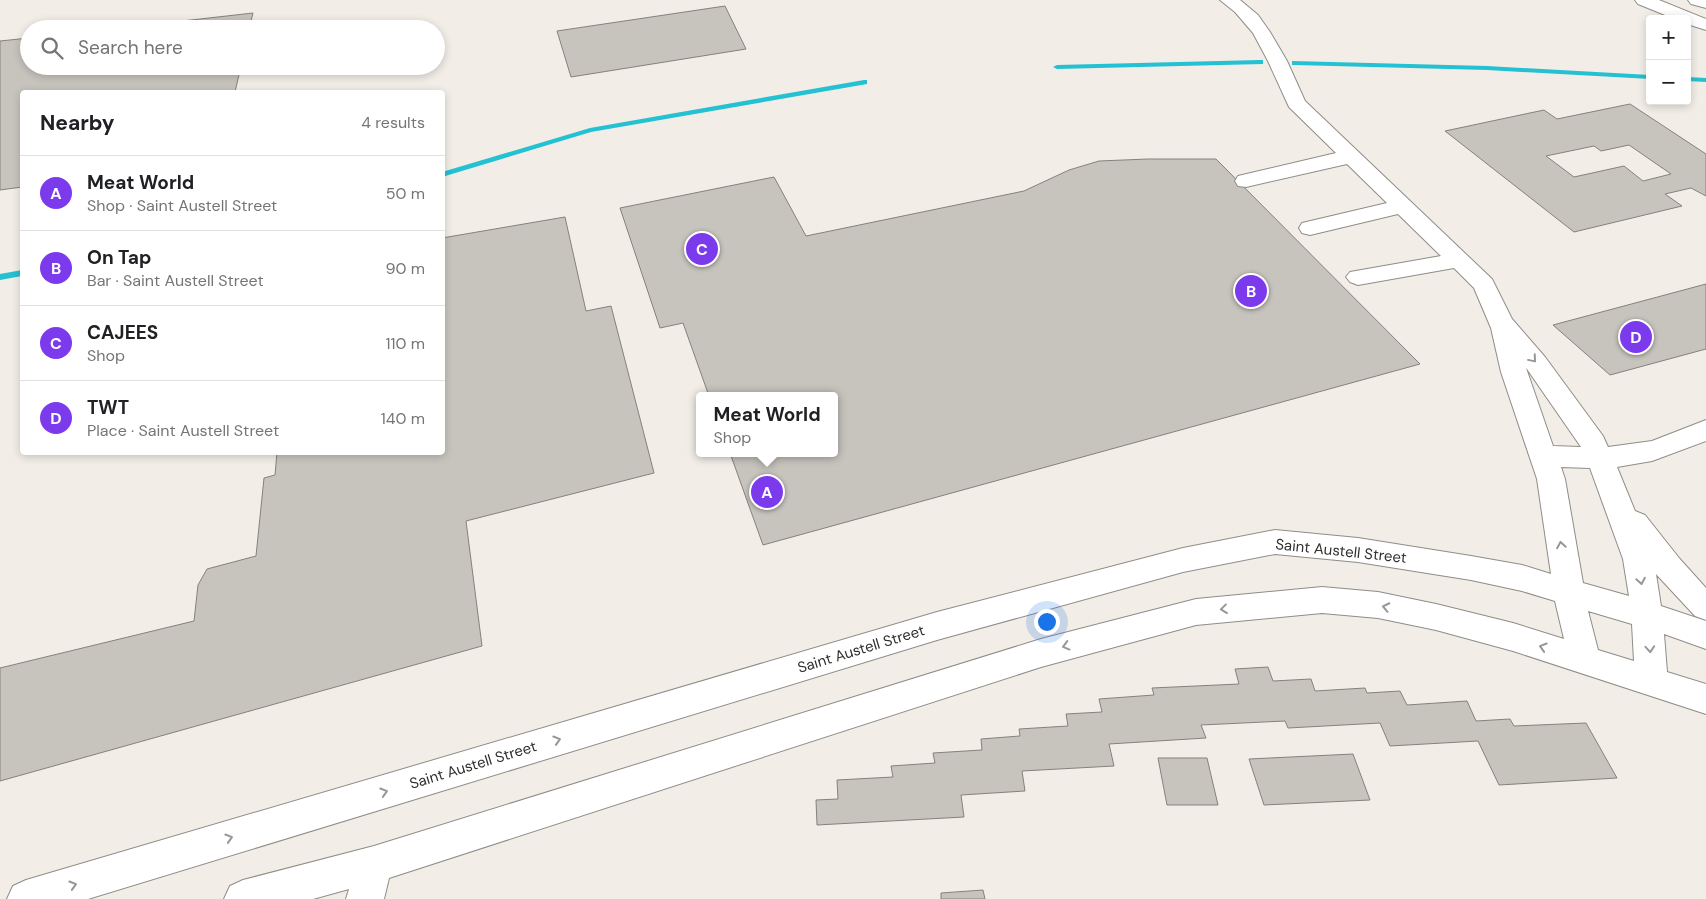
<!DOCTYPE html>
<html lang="en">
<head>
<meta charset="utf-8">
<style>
  body { margin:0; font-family:"DM Sans",sans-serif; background:#f6f6f6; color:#202124 }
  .controls { position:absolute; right:15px; top:15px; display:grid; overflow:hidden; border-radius:5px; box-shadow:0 2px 8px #0003 }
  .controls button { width:45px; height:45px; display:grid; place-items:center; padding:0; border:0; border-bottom:1px solid #e0e0e0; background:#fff; color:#202124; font:25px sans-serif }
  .you { position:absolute; left:1046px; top:621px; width:18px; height:18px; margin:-12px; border:4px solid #fff; border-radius:50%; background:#1a73e8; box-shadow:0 0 0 8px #1a73e833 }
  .badge { display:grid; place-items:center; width:32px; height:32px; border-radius:50%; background:#7c3aed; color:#fff; font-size:16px; font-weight:700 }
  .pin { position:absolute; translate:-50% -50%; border:2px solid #fff; box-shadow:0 1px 5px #0006 }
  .popup { position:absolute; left:696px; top:392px; width:142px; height:65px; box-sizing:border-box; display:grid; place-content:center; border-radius:5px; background:#fff; filter:drop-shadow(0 1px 4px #0005); font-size:16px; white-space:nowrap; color:#757577 }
  .popup b { font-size:19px; color:#202124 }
  .popup::after { content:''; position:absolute; left:50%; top:100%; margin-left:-10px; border:10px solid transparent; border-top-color:#fff }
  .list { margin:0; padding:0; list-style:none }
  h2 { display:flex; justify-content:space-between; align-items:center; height:65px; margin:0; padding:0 20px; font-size:21px }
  h2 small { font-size:16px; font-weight:400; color:#757577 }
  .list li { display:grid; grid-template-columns:32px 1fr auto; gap:15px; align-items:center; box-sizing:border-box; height:75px; padding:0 20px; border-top:1px solid #e0e0e0 }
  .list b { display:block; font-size:19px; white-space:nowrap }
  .list p { margin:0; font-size:16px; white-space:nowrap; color:#757577 }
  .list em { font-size:16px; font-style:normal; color:#757577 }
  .icon { flex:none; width:28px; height:28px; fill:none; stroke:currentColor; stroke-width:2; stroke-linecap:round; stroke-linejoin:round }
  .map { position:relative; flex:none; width:1706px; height:899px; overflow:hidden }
  .search { position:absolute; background:#fff; box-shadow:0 2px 8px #0003; left:20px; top:20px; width:425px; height:55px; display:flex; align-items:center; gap:12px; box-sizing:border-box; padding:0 18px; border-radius:28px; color:#757577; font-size:19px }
  .panel { position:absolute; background:#fff; box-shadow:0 2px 8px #0003; left:20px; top:90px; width:425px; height:365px; border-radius:5px }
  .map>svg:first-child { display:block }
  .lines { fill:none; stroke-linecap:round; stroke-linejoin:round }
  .stream { fill:#23c1d1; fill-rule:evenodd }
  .building { fill:#c7c3bd; stroke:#85817c; fill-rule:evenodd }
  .minor-casing { stroke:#908c87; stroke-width:2 }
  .major-casing { stroke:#908c87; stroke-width:2 }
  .minor { fill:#fff; fill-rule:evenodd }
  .major { fill:#fff; fill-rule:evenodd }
  .oneway { stroke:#989796 }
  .labels { text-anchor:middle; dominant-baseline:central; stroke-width:4.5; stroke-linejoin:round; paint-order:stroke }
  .street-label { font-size:15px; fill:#312f2d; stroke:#fff }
</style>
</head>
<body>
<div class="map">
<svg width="1706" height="899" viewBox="0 0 1706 899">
  <rect width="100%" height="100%" fill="#f2ede7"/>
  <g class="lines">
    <!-- stream -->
    <g class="stream">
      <polygon points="1260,60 1263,60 1263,64 1057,69 1053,67 1057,65"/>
      <polygon points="1292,61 1487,66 1650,75 1650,79 1487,70 1295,65 1292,65"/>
      <polygon points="1687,77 1706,78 1706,82 1687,81"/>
      <polygon points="864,80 867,80 867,84 591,132 442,177 442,172 590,128"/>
      <polygon points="22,270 22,276 0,280 0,274"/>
    </g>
  </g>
  <!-- building -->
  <g class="building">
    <polygon points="725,6 746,49 571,77 557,31"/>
    <polygon points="253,13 249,29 112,29"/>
    <polygon points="29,38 29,66 241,66 235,92 22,92 22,187 0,190 0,41"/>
    <path d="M1630,104L1706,154V196L1691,188L1665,194L1682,206L1574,232L1445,131L1544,110L1557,119ZM1629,145L1671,174L1643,181L1624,166L1574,177L1546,156L1594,146L1601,151Z"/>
    <polygon points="1148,159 1216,159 1420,364 763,545 730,453 834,453 834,396 709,396 683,323 660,328 620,208 774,177 806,236 1024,191 1069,170 1099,161"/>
    <polygon points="565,217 586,311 611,306 654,473 466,521 482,646 0,781 0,668 194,621 198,585 207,569 256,556 264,478 275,475 277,452 442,452 442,238"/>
    <polygon points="1706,284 1706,349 1610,375 1553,325"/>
    <polygon points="1268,667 1273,681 1311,679 1315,691 1365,688 1367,693 1400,691 1407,705 1467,701 1476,721 1510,719 1514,726 1586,723 1617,778 1499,785 1478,741 1390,746 1380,723 1288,728 1285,721 1201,725 1206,738 1109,744 1114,766 1022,771 1025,791 961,795 964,817 817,825 816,800 838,799 837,780 893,777 891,766 935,763 933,753 982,750 981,739 1020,736 1019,729 1068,726 1066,714 1102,712 1099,699 1154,695 1152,688 1239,684 1235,669"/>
    <polygon points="1353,754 1370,800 1264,805 1249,759"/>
    <polygon points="1158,758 1207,758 1218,805 1167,805"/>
    <polygon points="983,890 985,899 941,899 941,893"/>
  </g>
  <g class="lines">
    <defs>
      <path id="minor" d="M1220,0H1240L1258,15L1270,32L1287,61L1305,101L1492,279L1512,319L1545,357L1603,436L1608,447L1652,441L1706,420V441L1652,461L1617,467L1635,511L1645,515L1679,558L1706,588V620L1695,616L1656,574L1661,606L1706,621V649L1664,634L1667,672L1706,684V714L1513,651L1436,630L1378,618L1322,613L1196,625L1041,667L389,878L384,899H346L349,889L313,899H224L230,886L243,880L374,846L1041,639L1196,599L1322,587L1378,592L1436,604L1513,623L1564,639L1555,601L1522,591L1471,580L1358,562L1275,554L1183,572L937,640L88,899H7L13,886L26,880L937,612L1183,548L1275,530L1358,538L1471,556L1522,565L1551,574L1537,479L1501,372L1491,328L1474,288L1454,268L1358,285L1350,282L1346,277L1350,272L1441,256L1398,214L1310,235L1302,233L1299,228L1302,223L1387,203L1347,164L1246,187L1238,186L1235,181L1238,176L1336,153L1289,107L1268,61L1253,33L1235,12ZM1526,368L1527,369L1581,447L1553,446ZM1561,467L1590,468L1623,559L1629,596L1583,583L1565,479ZM1588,611L1632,624L1634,661L1598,650Z"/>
      <g id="major">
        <polygon points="1635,0 1659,0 1706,19 1706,30 1687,24 1687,19 1675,19 1638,4"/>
        <polygon points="1688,0 1706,0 1706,8 1691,4"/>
      </g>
    </defs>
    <!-- minor casing -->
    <use href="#minor" class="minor-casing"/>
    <!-- major casing -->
    <use href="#major" class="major-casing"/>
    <!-- minor -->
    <use href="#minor" class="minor"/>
    <!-- major -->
    <use href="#major" class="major"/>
  </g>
  <!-- one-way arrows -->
  <defs><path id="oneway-chevron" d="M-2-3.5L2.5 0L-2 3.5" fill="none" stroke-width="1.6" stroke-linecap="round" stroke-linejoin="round" transform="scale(1.25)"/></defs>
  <g class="oneway">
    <use href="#oneway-chevron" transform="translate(1533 359) rotate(50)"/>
    <use href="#oneway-chevron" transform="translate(1561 545) rotate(-99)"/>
    <use href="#oneway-chevron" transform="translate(1641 581) rotate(80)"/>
    <use href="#oneway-chevron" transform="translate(1386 607) rotate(-168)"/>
    <use href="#oneway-chevron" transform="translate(1224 609) rotate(173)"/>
    <use href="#oneway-chevron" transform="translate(1066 646) rotate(165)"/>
    <use href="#oneway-chevron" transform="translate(1543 647) rotate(-163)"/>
    <use href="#oneway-chevron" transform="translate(1650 649) rotate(86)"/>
    <use href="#oneway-chevron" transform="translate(557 740) rotate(-17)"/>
    <use href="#oneway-chevron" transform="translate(384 792) rotate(-17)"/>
    <use href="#oneway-chevron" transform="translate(229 838) rotate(-17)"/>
    <use href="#oneway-chevron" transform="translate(73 885) rotate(-17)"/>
  </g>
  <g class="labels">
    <!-- street labels -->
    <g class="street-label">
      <text transform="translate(1341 551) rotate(6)">Saint Austell Street</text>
      <text transform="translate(861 649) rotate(-17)">Saint Austell Street</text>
      <text transform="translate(473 765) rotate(-17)">Saint Austell Street</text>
    </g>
  </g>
</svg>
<div class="controls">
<button>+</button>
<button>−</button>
</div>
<div class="you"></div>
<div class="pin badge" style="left:767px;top:492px">A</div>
<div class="popup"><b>Meat World</b>Shop</div>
<div class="pin badge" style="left:1251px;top:291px">B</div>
<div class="pin badge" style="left:702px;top:249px">C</div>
<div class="pin badge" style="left:1636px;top:337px">D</div>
<div class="search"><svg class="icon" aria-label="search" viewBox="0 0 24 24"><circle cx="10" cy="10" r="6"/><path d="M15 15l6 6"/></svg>Search here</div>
<section class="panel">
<h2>Nearby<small>4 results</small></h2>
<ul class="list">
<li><span class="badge">A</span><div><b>Meat World</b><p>Shop · Saint Austell Street</p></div><em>50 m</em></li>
<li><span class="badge">B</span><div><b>On Tap</b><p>Bar · Saint Austell Street</p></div><em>90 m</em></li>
<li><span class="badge">C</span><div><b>CAJEES</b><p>Shop</p></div><em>110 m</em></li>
<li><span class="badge">D</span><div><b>TWT</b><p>Place · Saint Austell Street</p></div><em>140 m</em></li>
</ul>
</section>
</div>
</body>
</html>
